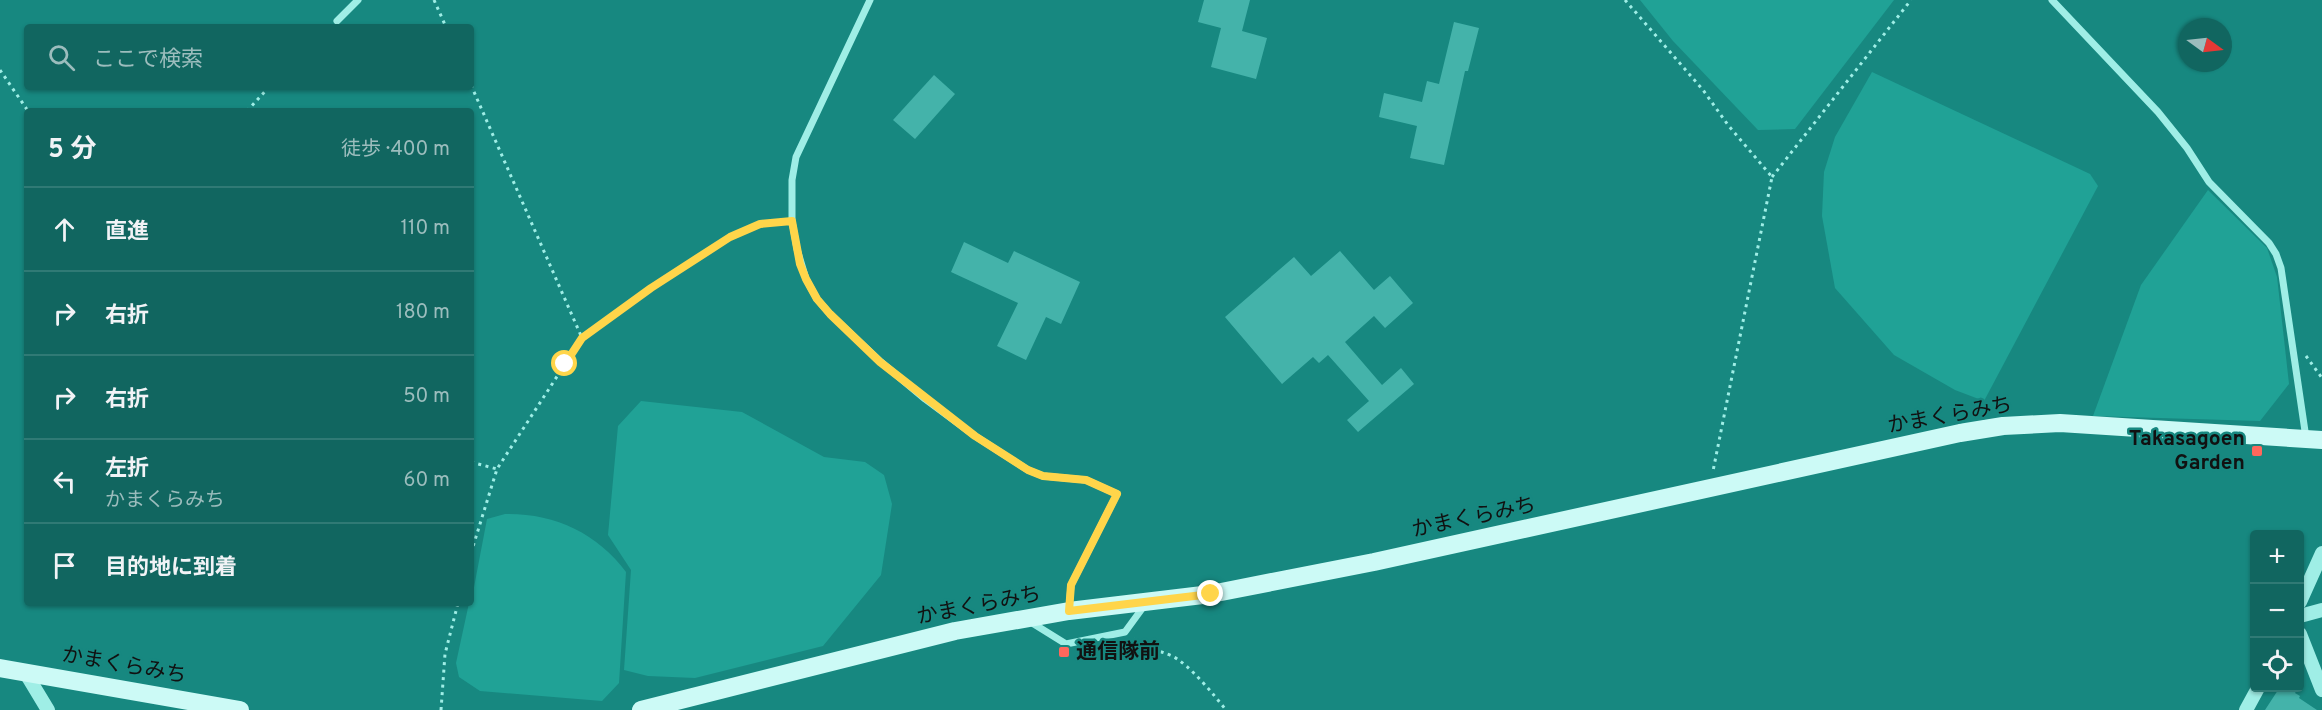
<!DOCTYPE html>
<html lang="ja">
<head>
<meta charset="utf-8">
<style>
  body { margin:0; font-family:Overpass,"Noto Sans JP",sans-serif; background:#1e6e69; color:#f1f3f6 }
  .controls { position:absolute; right:18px; bottom:18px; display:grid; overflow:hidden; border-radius:6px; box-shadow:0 2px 4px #0004 }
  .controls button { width:54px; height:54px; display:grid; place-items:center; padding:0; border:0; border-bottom:2px solid #307a75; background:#116660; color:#f1f3f6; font:30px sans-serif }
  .compass { position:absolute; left:2178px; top:18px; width:54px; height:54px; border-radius:50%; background:#116660; box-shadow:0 2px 4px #0004; rotate:105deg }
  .stop { position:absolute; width:18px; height:18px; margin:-14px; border:4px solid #ffd54a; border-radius:50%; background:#fff }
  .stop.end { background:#ffd54a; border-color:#fff; box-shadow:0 2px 6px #0008 }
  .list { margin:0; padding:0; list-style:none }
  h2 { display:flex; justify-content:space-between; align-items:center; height:78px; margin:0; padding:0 24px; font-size:26px }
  h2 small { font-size:20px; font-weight:400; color:#9cbdbd }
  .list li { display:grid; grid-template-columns:39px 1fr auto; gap:18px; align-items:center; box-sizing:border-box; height:84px; padding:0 24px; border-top:2px solid #307a75 }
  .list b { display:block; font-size:22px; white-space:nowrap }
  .list p { margin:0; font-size:20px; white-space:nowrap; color:#9cbdbd }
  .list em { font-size:20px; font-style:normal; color:#9cbdbd }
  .icon { flex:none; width:33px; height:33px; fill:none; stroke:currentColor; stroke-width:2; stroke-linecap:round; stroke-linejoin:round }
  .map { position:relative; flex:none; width:2322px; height:710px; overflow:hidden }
  .search { position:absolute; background:#116660; box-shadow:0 2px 4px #0004; left:24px; top:24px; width:450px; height:66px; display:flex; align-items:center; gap:15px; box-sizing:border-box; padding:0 21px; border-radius:6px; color:#9cbdbd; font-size:22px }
  .panel { position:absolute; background:#116660; box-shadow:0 2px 4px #0004; left:24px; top:108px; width:450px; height:498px; border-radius:6px }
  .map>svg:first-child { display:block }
  .green { fill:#20a296 }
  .building { fill:#44b3aa }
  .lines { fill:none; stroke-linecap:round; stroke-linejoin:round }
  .path { stroke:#9feee6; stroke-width:3; stroke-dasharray:3 4.5; stroke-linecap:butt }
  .lane { stroke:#9feee6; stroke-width:7 }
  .street { stroke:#9feee6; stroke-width:14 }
  .secondary { stroke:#ccfaf6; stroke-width:18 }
  .route { stroke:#ffd54a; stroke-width:8 }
  .poi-dot { fill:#ff675c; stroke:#178880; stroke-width:2 }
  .labels { text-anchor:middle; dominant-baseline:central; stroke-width:5; stroke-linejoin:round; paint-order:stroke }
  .street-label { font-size:21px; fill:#111; stroke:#178880 }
  .poi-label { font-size:21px; font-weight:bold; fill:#111; stroke:#178880; text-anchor:end }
</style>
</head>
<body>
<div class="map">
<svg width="2322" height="710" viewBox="0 0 2322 710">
  <rect width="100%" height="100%" fill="#178880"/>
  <!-- green -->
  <g class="green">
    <polygon points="1640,0 1894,0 1795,129 1758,130 1673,41"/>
    <polygon points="1872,72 2090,174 2098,186 1984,401 1955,390 1894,355 1835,288 1822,216 1824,172 1835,137"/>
    <polygon points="2208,190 2267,248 2277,277 2289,384 2260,421 2093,416 2141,285"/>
    <polygon points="641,401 742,412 824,457 865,462 884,475 892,504 881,575 823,646 695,678 648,676 624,670 631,570 608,535 618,426"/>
    <path d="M505,514C554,513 597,533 626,572L619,683L602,701L480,691L459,677L456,663L469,603H471L487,519Z"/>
  </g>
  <!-- building -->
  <g class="building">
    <polygon points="1204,0 1250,0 1242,31 1267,38 1256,79 1211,67 1221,28 1198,22"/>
    <polygon points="1454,22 1479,28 1468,71 1465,71 1444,165 1410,158 1417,126 1379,117 1384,93 1422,102 1427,81 1439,84"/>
    <polygon points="934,75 955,94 915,139 893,120"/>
    <polygon points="964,242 1008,263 1014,251 1080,282 1061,324 1046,317 1026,360 997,346 1018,303 951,272"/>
    <polygon points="1340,251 1374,290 1390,276 1413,303 1385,328 1374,316 1345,342 1382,385 1401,368 1414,384 1358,432 1347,420 1369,401 1328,355 1319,363 1313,357 1282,384 1225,317 1294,257 1311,276"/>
    <polygon points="2280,687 2299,687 2295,693 2300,696 2299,698 2317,710 2265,710"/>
  </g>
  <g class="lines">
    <!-- path -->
    <g class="path">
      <polyline points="434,0 446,27"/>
      <polyline points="1625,0 1703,90 1728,125 1772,177 1713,471"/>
      <polyline points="0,70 28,111"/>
      <polyline points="471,85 582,338"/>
      <polyline points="247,111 269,87"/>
      <polyline points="1772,177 1911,0"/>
      <polyline points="2306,356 2322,378"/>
      <polyline points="471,462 497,469"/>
      <polyline points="471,553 497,469 582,338 651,288 730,237 760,224 782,222"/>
      <path d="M1134,639C1149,651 1157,649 1172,656C1189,664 1214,695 1226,710"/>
      <polyline points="441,710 445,654 458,603"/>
    </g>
    <!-- lane -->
    <g class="lane">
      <polyline points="870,0 796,157 792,180 792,221 797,249 806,279 817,299 830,314 881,362 925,399 975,436 1028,470 1043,476 1086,480 1117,494 1071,585 1069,609"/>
      <polyline points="2052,0 2158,112 2187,148 2209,182 2269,243 2276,254 2281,268 2306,438"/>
      <polyline points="337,21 358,0"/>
      <polyline points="1029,621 1066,644 1125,632 1144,606"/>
    </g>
    <!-- street -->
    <g class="street">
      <polyline points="2300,602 2322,553"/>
      <polyline points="2300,616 2322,610"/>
      <polyline points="2300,634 2322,690"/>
      <polyline points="25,672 48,710"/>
      <polyline points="2246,710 2258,688"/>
    </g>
    <!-- secondary -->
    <g class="secondary">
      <polyline points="0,668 240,710"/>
      <polyline points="641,710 955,631 1069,611 1211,594 1374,562 1960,433 2003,426 2060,423 2322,440"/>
    </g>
  </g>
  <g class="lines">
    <!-- route -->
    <polyline class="route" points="565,364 582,338 651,288 730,237 760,224 792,221 800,264 806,279 817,299 830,314 880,362 975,436 1028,470 1043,476 1086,480 1117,494 1071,585 1069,611 1211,594"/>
  </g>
  <!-- markers -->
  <g class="poi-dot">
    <rect x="2251" y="445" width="12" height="12" rx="3"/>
    <rect x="1058" y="646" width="12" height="12" rx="3"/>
  </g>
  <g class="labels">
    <!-- street labels -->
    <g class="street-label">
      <text transform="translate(1950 416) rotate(-10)">かまくらみち</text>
      <text transform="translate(1474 518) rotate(-12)">かまくらみち</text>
      <text transform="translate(979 606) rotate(-11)">かまくらみち</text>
      <text transform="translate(124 666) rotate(10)">かまくらみち</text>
    </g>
    <!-- poi labels -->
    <g class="poi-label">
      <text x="2245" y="439">Takasagoen<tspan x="2245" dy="24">Garden</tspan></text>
      <text x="1076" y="652" text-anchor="start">通信隊前</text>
    </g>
  </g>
</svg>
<div class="controls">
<button>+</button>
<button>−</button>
<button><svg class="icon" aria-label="locate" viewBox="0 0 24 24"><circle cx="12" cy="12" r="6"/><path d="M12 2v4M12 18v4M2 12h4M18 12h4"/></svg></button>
</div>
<svg class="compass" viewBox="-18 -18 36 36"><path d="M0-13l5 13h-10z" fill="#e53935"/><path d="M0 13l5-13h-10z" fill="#9cbdbd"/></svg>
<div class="stop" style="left:565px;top:364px"></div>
<div class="stop end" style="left:1211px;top:594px"></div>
<div class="search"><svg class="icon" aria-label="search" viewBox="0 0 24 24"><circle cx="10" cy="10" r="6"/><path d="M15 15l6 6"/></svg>ここで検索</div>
<section class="panel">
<h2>5 分<small>徒歩 · 400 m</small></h2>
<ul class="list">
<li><svg class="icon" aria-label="ahead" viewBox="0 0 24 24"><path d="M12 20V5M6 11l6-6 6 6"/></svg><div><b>直進</b></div><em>110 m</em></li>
<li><svg class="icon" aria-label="right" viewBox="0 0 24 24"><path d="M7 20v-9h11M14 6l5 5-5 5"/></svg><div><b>右折</b></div><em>180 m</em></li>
<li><svg class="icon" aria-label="right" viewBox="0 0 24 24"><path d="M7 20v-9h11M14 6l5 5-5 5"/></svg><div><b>右折</b></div><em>50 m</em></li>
<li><svg class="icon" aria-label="left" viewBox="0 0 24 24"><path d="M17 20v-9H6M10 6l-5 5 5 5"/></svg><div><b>左折</b><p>かまくらみち</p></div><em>60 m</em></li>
<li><svg class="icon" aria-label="arrive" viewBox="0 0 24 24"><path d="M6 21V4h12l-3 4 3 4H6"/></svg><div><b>目的地に到着</b></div></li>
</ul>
</section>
</div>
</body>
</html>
